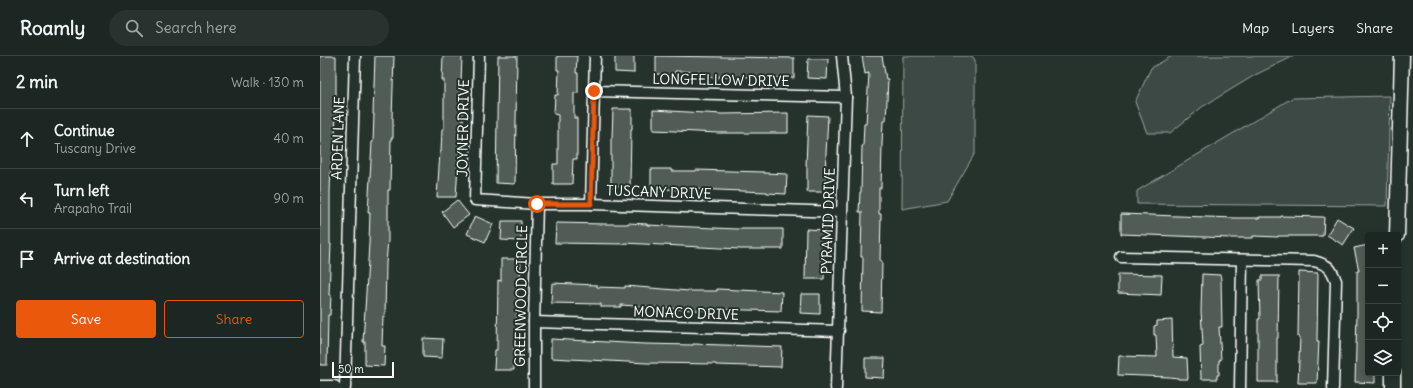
<!DOCTYPE html>
<html lang="en">
<head>
<meta charset="utf-8">
<style>
  body { margin:0; font-family:Delius,sans-serif; background:#29322f; color:#f1f3f6 }
  .controls { position:absolute; right:12px; bottom:12px; display:grid; overflow:hidden; border-radius:4px; box-shadow:0 2px 6px #0003 }
  .controls button { width:36px; height:36px; display:grid; place-items:center; padding:0; border:0; border-bottom:1px solid #3a4340; background:#1c2622; color:#f1f3f6; font:20px sans-serif }
  .scale { position:absolute; left:12px; bottom:10px; width:62px; box-sizing:border-box; padding-left:4px; border:2px solid #fff; border-top:0; font-size:11px; line-height:14px; white-space:nowrap; color:#fff; -webkit-text-stroke:3px #26332d; paint-order:stroke }
  .stop { position:absolute; width:12px; height:12px; margin:-9px; border:3px solid #ea580c; border-radius:50%; background:#fff }
  .stop.end { background:#ea580c; border-color:#fff; box-shadow:0 1px 4px #0008 }
  .list { margin:0; padding:0; list-style:none }
  h2 { display:flex; justify-content:space-between; align-items:center; height:52px; margin:0; padding:0 16px; font-size:17px }
  h2 small { font-size:13px; font-weight:400; color:#a0a5a5 }
  .list li { display:grid; grid-template-columns:26px 1fr auto; gap:12px; align-items:center; box-sizing:border-box; height:60px; padding:0 16px; border-top:1px solid #3a4340 }
  .list b { display:block; font-size:15px; white-space:nowrap }
  .list p { margin:0; font-size:13px; white-space:nowrap; color:#a0a5a5 }
  .list em { font-size:13px; font-style:normal; color:#a0a5a5 }
  .actions { display:flex; gap:8px; padding:12px 16px }
  .actions a { flex:1; padding:9px 0; border:1px solid #ea580c; border-radius:4px; text-align:center; font-size:14px; color:#ea580c }
  .actions .main { background:#ea580c; color:#fff }
  .icon { flex:none; width:22px; height:22px; fill:none; stroke:currentColor; stroke-width:2; stroke-linecap:round; stroke-linejoin:round }
  .map { position:relative; flex:none; width:1093px; height:332px; overflow:hidden }
  header { display:flex; align-items:center; gap:24px; box-sizing:border-box; height:56px; padding:0 20px; background:#1c2622; border-bottom:1px solid #3a4340 }
  header strong { font-size:19px }
  nav { display:flex; gap:22px; margin-inline-start:auto; font-size:14px }
  .search { width:280px; height:36px; background:#29322f; display:flex; align-items:center; gap:10px; box-sizing:border-box; padding:0 14px; border-radius:22px; color:#a0a5a5; font-size:15px }
  main { display:flex }
  aside { flex:1; background:#1c2622 }
  .map>svg:first-child { display:block }
  .green { fill:#3e4944; stroke:#9ea4a2 }
  .building { fill:#515c57; stroke:#fff }
  .lines { fill:none; stroke-linecap:round; stroke-linejoin:round }
  .street-casing { stroke:#fff; stroke-width:13 }
  .secondary-casing { stroke:#fff; stroke-width:17 }
  .street { stroke:#26332d; stroke-width:10 }
  .secondary { stroke:#26332d; stroke-width:14 }
  .route { stroke:#ea580c; stroke-width:5 }
  .labels { text-anchor:middle; dominant-baseline:central; stroke-width:4; stroke-linejoin:round; paint-order:stroke }
  .street-label { font-size:14px; fill:#fff; stroke:#26332d }
</style>
</head>
<body>
<header>
<strong>Roamly</strong>
<div class="search"><svg class="icon" aria-label="search" viewBox="0 0 24 24"><circle cx="10" cy="10" r="6"/><path d="M15 15l6 6"/></svg>Search here</div>
<nav><a>Map</a><a>Layers</a><a>Share</a></nav>
</header>
<main>
<aside>
<h2>2 min<small>Walk · 130 m</small></h2>
<ul class="list">
<li><svg class="icon" aria-label="ahead" viewBox="0 0 24 24"><path d="M12 20V5M6 11l6-6 6 6"/></svg><div><b>Continue</b><p>Tuscany Drive</p></div><em>40 m</em></li>
<li><svg class="icon" aria-label="left" viewBox="0 0 24 24"><path d="M17 20v-9H6M10 6l-5 5 5 5"/></svg><div><b>Turn left</b><p>Arapaho Trail</p></div><em>90 m</em></li>
<li><svg class="icon" aria-label="arrive" viewBox="0 0 24 24"><path d="M6 21V4h12l-3 4 3 4H6"/></svg><div><b>Arrive at destination</b></div></li>
</ul>
<div class="actions"><a class="main">Save</a><a>Share</a></div>
</aside>
<div class="map">
<svg width="1093" height="332" viewBox="0 0 1093 332">
  <rect width="100%" height="100%" fill="#26332d"/>
  <filter id="ink" filterUnits="userSpaceOnUse"><feTurbulence type="fractalNoise" baseFrequency=".025" numOctaves="2"/><feDisplacementMap in="SourceGraphic" scale="8" xChannelSelector="R" yChannelSelector="G"/><feConvolveMatrix kernelMatrix="1 2 1 2 8 2 1 2 1" color-interpolation-filters="sRGB"/></filter>
  <g filter="url(#ink)">
    <!-- green -->
    <g class="green">
      <polygon points="583,0 652,0 655,4 655,97 627,145 582,153"/>
      <polygon points="852,0 974,0 935,19 882,51 850,77 827,77 815,46 831,12"/>
      <polygon points="1070,40 1067,150 817,148 817,135 972,42"/>
    </g>
    <!-- building -->
    <g class="building">
      <polygon points="0,0 16,0 16,56 14,107 11,107 10,136 10,188 11,188 9,239 11,239 10,259 8,259 7,309 0,309"/>
      <polygon points="55,0 74,0 72,62 73,62 73,82 71,82 70,134 68,134 68,184 66,208 65,260 63,260 62,290 65,290 64,310 45,309 45,286 43,286 49,188 50,157 48,157 52,86 53,86 54,58 53,58"/>
      <polygon points="123,0 142,0 141,26 143,26 143,69 142,69 141,93 139,93 136,141 117,141 120,96 121,96 122,73 124,73 124,24 122,24"/>
      <polygon points="178,0 197,0 195,128 176,127"/>
      <polygon points="237,0 257,0 256,17 258,17 258,37 254,37 254,62 257,62 257,103 253,103 252,128 233,128 233,108 238,108 238,59 234,58 235,39 238,39 239,14 237,14"/>
      <polygon points="295,0 314,0 314,17 295,16"/>
      <polygon points="336,0 474,2 474,22 399,20 399,22 380,21 380,16 355,15 355,19 336,18"/>
      <polygon points="542,0 562,0 566,23 568,23 566,65 563,65 562,88 561,132 559,132 559,158 561,158 560,205 562,205 561,256 542,255 543,201 541,201 542,156 539,156 540,136 541,136 542,90 543,90 544,68 546,68 549,17 545,18"/>
      <polygon points="488,3 508,3 507,23 487,22"/>
      <polygon points="293,53 312,53 312,73 311,73 310,131 291,130 291,82 292,82"/>
      <polygon points="333,54 402,58 468,57 468,77 399,77 333,74"/>
      <polygon points="488,59 508,60 505,117 506,117 506,136 487,136 487,111 486,110"/>
      <polygon points="331,113 351,113 351,115 376,115 376,114 444,116 444,117 467,118 466,138 447,137 447,136 374,133 374,135 331,132"/>
      <polygon points="137,144 149,159 133,171 122,156"/>
      <polygon points="801,158 915,162 939,162 939,161 961,161 961,160 1004,161 1003,180 958,180 958,181 933,180 933,182 911,182 801,178"/>
      <polygon points="155,160 173,168 165,186 147,178"/>
      <polygon points="1017,162 1034,172 1023,189 1007,179"/>
      <polygon points="182,165 201,165 201,185 181,184"/>
      <polygon points="236,167 285,168 308,168 308,167 327,168 327,169 417,173 463,173 463,193 420,193 304,187 304,188 235,187"/>
      <polygon points="486,173 505,174 504,223 485,223"/>
      <polygon points="1048,189 1048,317 1055,317 1055,327 1035,326 1037,257 1037,215 1039,215 1034,192"/>
      <polygon points="181,203 201,203 200,223 197,223 197,289 194,289 194,314 174,314 175,294 177,294 178,224 181,225"/>
      <polygon points="979,216 998,217 997,285 999,285 997,327 978,327 980,281 978,281"/>
      <polygon points="798,218 842,219 841,239 798,237"/>
      <polygon points="882,218 900,219 901,223 902,271 899,271 901,304 899,304 899,319 897,319 897,323 881,323 880,291 883,290 881,255"/>
      <polygon points="942,220 959,220 958,282 957,282 957,326 938,326 938,263 940,263 939,224 942,224"/>
      <polygon points="232,227 277,229 277,231 305,232 305,230 369,235 397,235 397,233 462,236 461,255 393,253 392,255 373,254 301,249 301,251 281,251 281,248 231,247"/>
      <polygon points="481,238 500,238 500,258 480,257"/>
      <polygon points="852,264 853,301 867,302 868,323 858,323 858,322 849,321 798,319 799,300 837,301 836,279 834,279 834,270 837,269 837,265"/>
      <polygon points="103,282 123,283 122,302 103,301"/>
      <polygon points="231,283 324,288 373,289 373,288 462,291 461,311 396,309 396,308 327,307 231,302"/>
      <polygon points="545,302 565,302 564,322 545,321"/>
    </g>
    <g class="lines">
      <defs>
        <g id="street">
          <polyline points="159,0 155,144 217,148 271,148 521,156"/>
          <polyline points="274,35 526,41"/>
          <polyline points="271,148 275,0"/>
          <path d="M801,201L994,205C1008,209 1011,211 1016,225L1013,332"/>
          <polyline points="214,266 519,275"/>
          <polyline points="25,332 35,0"/>
          <polyline points="214,332 214,266 217,148"/>
          <polyline points="516,332 526,41 522,0"/>
          <polyline points="920,332 922,204"/>
        </g>
        <g id="secondary">
          <polyline points="1077,179 1082,0"/>
          <polyline points="0,332 14,332"/>
          <polyline points="1073,332 1073,317"/>
        </g>
      </defs>
      <!-- street casing -->
      <use href="#street" class="street-casing"/>
      <!-- secondary casing -->
      <use href="#secondary" class="secondary-casing"/>
      <!-- street -->
      <use href="#street" class="street"/>
      <!-- secondary -->
      <use href="#secondary" class="secondary"/>
    </g>
  </g>
  <g class="lines" filter="url(#ink)">
    <!-- route -->
    <polyline class="route" points="217,148 271,148 274,35"/>
  </g>
  <g class="labels">
    <!-- street labels -->
    <g class="street-label">
      <text transform="translate(401 24) rotate(1)">LONGFELLOW DRIVE</text>
      <text transform="translate(143 72) rotate(-89)">JOYNER DRIVE</text>
      <text transform="translate(18 82) rotate(-88)">ARDEN LANE</text>
      <text transform="translate(339 136) rotate(2)">TUSCANY DRIVE</text>
      <text transform="translate(508 165) rotate(-88)">PYRAMID DRIVE</text>
      <text transform="translate(201 240) rotate(-89)">GREENWOOD CIRCLE</text>
      <text transform="translate(366 257) rotate(2)">MONACO DRIVE</text>
    </g>
  </g>
</svg>
<div class="controls">
<button>+</button>
<button>−</button>
<button><svg class="icon" aria-label="locate" viewBox="0 0 24 24"><circle cx="12" cy="12" r="6"/><path d="M12 2v4M12 18v4M2 12h4M18 12h4"/></svg></button>
<button><svg class="icon" aria-label="layers" viewBox="0 0 24 24"><path d="M12 4l9 5-9 5-9-5zM3 14l9 5 9-5"/></svg></button>
</div>
<div class="scale">50 m</div>
<div class="stop" style="left:217px;top:148px"></div>
<div class="stop end" style="left:274px;top:35px"></div>
</div>
</main>
</body>
</html>
